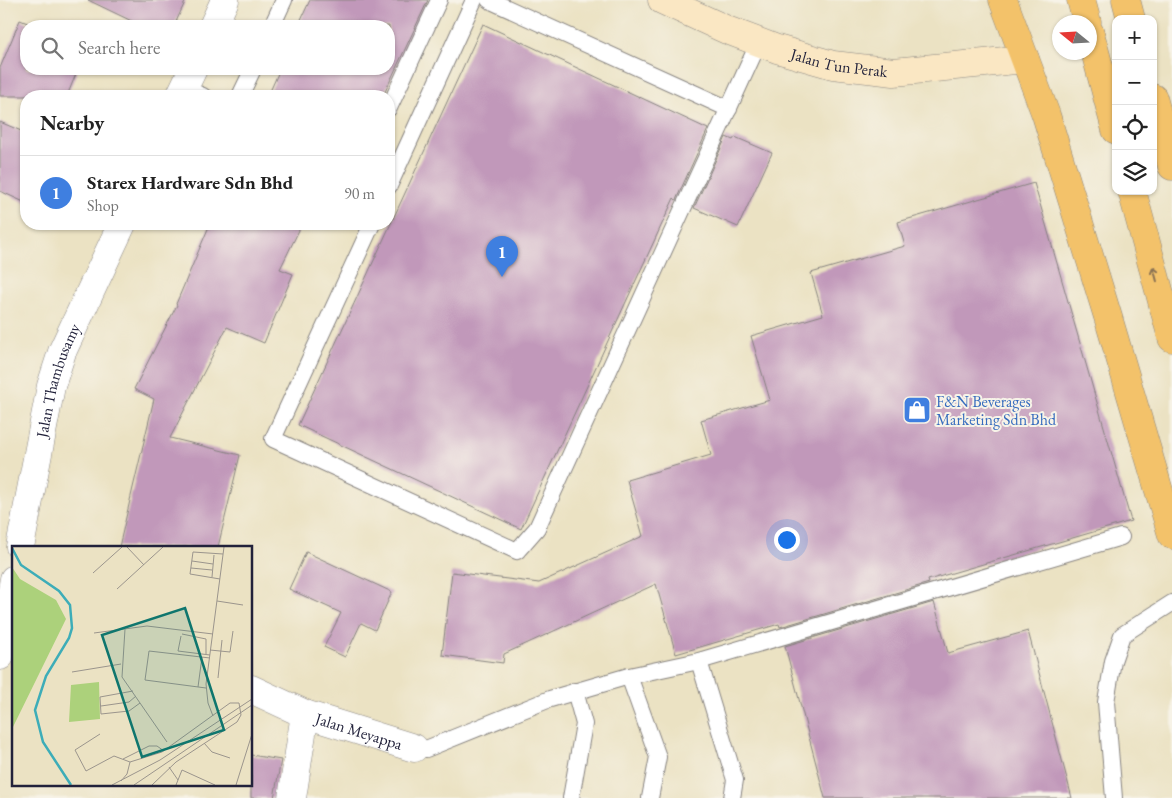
<!DOCTYPE html>
<html lang="en">
<head>
<meta charset="utf-8">
<style>
  body { margin:0; font-family:"EB Garamond",serif; background:#f6f6f6; color:#222 }
  .controls { position:absolute; right:15px; top:15px; display:grid; overflow:hidden; border-radius:10px; box-shadow:0 1px 4px #0004 }
  .controls button { width:45px; height:45px; display:grid; place-items:center; padding:0; border:0; border-bottom:1px solid #e0e0e0; background:#fff; color:#222; font:25px sans-serif }
  .compass { position:absolute; left:1052px; top:15px; width:45px; height:45px; border-radius:50%; background:#fff; box-shadow:0 1px 4px #0004; rotate:288deg }
  .you { position:absolute; left:786px; top:539px; width:18px; height:18px; margin:-12px; border:4px solid #fff; border-radius:50%; background:#1a73e8; box-shadow:0 0 0 8px #1a73e833 }
  .badge { display:grid; place-items:center; width:32px; height:32px; border-radius:50%; background:#2563eb; color:#fff; font-size:16px; font-weight:700 }
  .pin { position:absolute; translate:-50% -41px; filter:drop-shadow(0 1px 2px #0008) }
  .pin::after { content:''; position:absolute; top:26px; width:18px; height:15px; background:inherit; clip-path:polygon(0 0,100% 0,50% 100%) }
  .list { margin:0; padding:0; list-style:none }
  h2 { display:flex; justify-content:space-between; align-items:center; height:65px; margin:0; padding:0 20px; font-size:21px }
  h2 small { font-size:16px; font-weight:400; color:#767676 }
  .list li { display:grid; grid-template-columns:32px 1fr auto; gap:15px; align-items:center; box-sizing:border-box; height:75px; padding:0 20px; border-top:1px solid #e0e0e0 }
  .list b { display:block; font-size:19px; white-space:nowrap }
  .list p { margin:0; font-size:16px; white-space:nowrap; color:#767676 }
  .list em { font-size:16px; font-style:normal; color:#767676 }
  .icon { flex:none; width:28px; height:28px; fill:none; stroke:currentColor; stroke-width:2; stroke-linecap:round; stroke-linejoin:round }
  .map { position:relative; flex:none; width:1172px; height:798px; overflow:hidden }
  .search { position:absolute; background:#fff; box-shadow:0 1px 4px #0004; left:20px; top:20px; width:375px; height:55px; display:flex; align-items:center; gap:12px; box-sizing:border-box; padding:0 18px; border-radius:20px; color:#767676; font-size:19px }
  .panel { position:absolute; background:#fff; box-shadow:0 1px 4px #0004; left:20px; top:90px; width:375px; height:140px; border-radius:20px }
  .map>svg:first-child { display:block }
  .building { fill:#c198ba }
  .lines { fill:none; stroke-linecap:round; stroke-linejoin:round }
  .service-casing { stroke:#86827f; stroke-width:18 }
  .minor-casing { stroke:#86827f; stroke-width:29 }
  .secondary-casing { stroke:#86827f; stroke-width:29 }
  .primary-casing { stroke:#86827f; stroke-width:29 }
  .service { stroke:#fff; stroke-width:16 }
  .minor { stroke:#fff; stroke-width:28 }
  .secondary { stroke:#fae7c3; stroke-width:28 }
  .primary { stroke:#f3c26a; stroke-width:28 }
  .oneway { stroke:#8a7252 }
  .labels { text-anchor:middle; dominant-baseline:central; stroke-width:4; stroke-linejoin:round; paint-order:stroke }
  .street-label { font-size:16px; fill:#22223b; stroke:#f7f3e8 }
  .shop-label { font-size:16px; fill:#366cbe; stroke:#f7f3e8; text-anchor:start }
  .inset-river { fill:none; stroke:#3dadb8; stroke-width:2.5 }
  .inset-road { fill:none; stroke:#9b958d; stroke-width:1 }
  .view { fill:#0f766e; fill-opacity:0.15; stroke:#0f766e; stroke-width:2.5 }
  .inset-edge { fill:none; stroke:#22223b; stroke-width:2.5 }
</style>
</head>
<body>
<div class="map">
<svg width="1172" height="798" viewBox="0 0 1172 798">
  <rect width="100%" height="100%" fill="#f7f3e8"/>
  <filter id="ink" filterUnits="userSpaceOnUse"><feTurbulence type="fractalNoise" baseFrequency=".02" numOctaves="2"/><feDisplacementMap in="SourceGraphic" scale="10" xChannelSelector="R" yChannelSelector="G"/><feConvolveMatrix kernelMatrix="1 2 1 2 8 2 1 2 1" color-interpolation-filters="sRGB"/></filter>
  <filter id="wash" filterUnits="userSpaceOnUse"><feTurbulence type="fractalNoise" baseFrequency=".0096" numOctaves="4" result="noise"/><feDisplacementMap in="SourceGraphic" scale="20" xChannelSelector="R" yChannelSelector="G"/><feGaussianBlur stdDeviation="1.12" result="paint"/><feColorMatrix in="noise" values="0 0 0 0 0 0 0 0 0 0 0 0 0 0 0 0 0 1.4 0 .05"/><feComposite in="paint" operator="in"/></filter>
  <g filter="url(#wash)">
    <rect width="100%" height="100%" fill="#ebe2c3"/>
    <g id="blocks">
      <!-- building -->
      <g class="building">
        <polygon points="88,0 186,0 174,26 142,26"/>
        <polygon points="310,0 428,0 383,96 268,96 280,69 389,69 389,26 298,26"/>
        <polygon points="20,20 35,26 26,26 26,69 78,69 67,96 0,96 0,68"/>
        <polygon points="483,24 708,129 676,200 674,198 521,529 298,425"/>
        <polygon points="0,122 26,133 26,203 0,191"/>
        <polygon points="726,137 733,140 735,137 772,153 738,227 694,208"/>
        <polygon points="1034,183 1131,521 928,580 929,583 780,627 779,624 676,654 656,584 504,654 503,663 442,655 452,572 539,583 643,536 627,480 711,455 701,420 770,400 751,336 823,315 811,273 905,246 898,222"/>
        <polygon points="210,224 302,224 280,269 293,274 264,343 227,327 170,438 240,455 218,547 119,547 154,399 134,389 177,305 176,304"/>
        <polygon points="306,552 392,592 375,630 361,623 345,657 324,647 341,613 289,589"/>
        <polygon points="934,602 948,653 1028,631 1072,798 825,798 785,646"/>
        <polygon points="251,755 281,760 274,798 251,798"/>
      </g>
    </g>
  </g>
  <g filter="url(#ink)">
    <use href="#blocks" fill-opacity="0" stroke="#86827f" stroke-width="1"/>
    <g class="lines">
      <defs>
        <g id="service">
          <polyline points="489,0 729,109"/>
          <polyline points="272,26 284,0"/>
          <polyline points="184,88 203,96"/>
          <polyline points="240,96 253,69"/>
          <polyline points="389,108 439,0"/>
          <polyline points="389,186 474,0"/>
          <polyline points="372,224 273,439 517,551 537,528 759,42"/>
          <polyline points="699,661 735,780 732,798"/>
          <polyline points="629,676 658,757 650,798"/>
          <polyline points="414,748 426,749 550,699 629,676 699,661 1121,537"/>
          <polyline points="571,798 584,724 575,691"/>
          <polyline points="1114,798 1106,702 1113,661 1122,635 1172,603"/>
        </g>
        <g id="minor">
          <polyline points="213,26 225,0"/>
          <polyline points="180,96 193,69"/>
          <path id="s1" d="M20,547L51,386L62,352L122,224"/>
          <polyline points="0,656 14,579"/>
          <path id="s2" d="M251,689L305,714L414,748"/>
          <polyline points="292,798 305,714"/>
        </g>
        <g id="secondary">
          <path id="s3" d="M662,0L727,30L777,49L833,65L894,72L1025,59"/>
        </g>
        <g id="primary">
          <polyline points="1003,0 1046,115 1108,317 1172,535"/>
          <polyline points="1081,0 1087,22"/>
          <polyline points="1126,0 1131,19"/>
          <polyline points="1090,33 1116,130"/>
          <polyline points="1153,98 1172,166"/>
          <polyline points="1132,191 1172,338"/>
        </g>
      </defs>
      <!-- service casing -->
      <use href="#service" class="service-casing"/>
      <!-- minor casing -->
      <use href="#minor" class="minor-casing"/>
      <!-- secondary casing -->
      <use href="#secondary" class="secondary-casing"/>
      <!-- primary casing -->
      <use href="#primary" class="primary-casing"/>
      <!-- service -->
      <use href="#service" class="service"/>
      <!-- minor -->
      <use href="#minor" class="minor"/>
      <!-- secondary -->
      <use href="#secondary" class="secondary"/>
      <!-- primary -->
      <use href="#primary" class="primary"/>
    </g>
    <!-- one-way arrows -->
    <defs><path id="oneway-shaft" d="M-6 0H5M1.5-3L5.5 0L1.5 3" fill="none" stroke-width="1.6" stroke-linecap="round" stroke-linejoin="round" transform="scale(1.25)"/></defs>
    <use class="oneway" href="#oneway-shaft" transform="translate(1155 274) rotate(-105)"/>
  </g>
  <!-- icons -->
  <defs>
    <symbol id="shop-square" viewBox="-11 -11 22 22"><rect x="-9" y="-9" width="18" height="18" rx="4" fill="#3f7fe0" stroke="#f7f3e8"/><path d="M-5-2.5h2.3a2.7 3.5 0 0 1 5.4 0H5L5.5 6h-11ZM-1.5-2.5h3a1.5 2.3 0 0 0-3 0Z" fill="#fff"/></symbol>
  </defs>
  <g fill-rule="evenodd">
    <use href="#shop-square" x="901" y="394" width="32" height="32"/>
  </g>
  <g class="labels">
    <!-- street labels -->
    <g class="street-label">
      <text stroke="none"><textPath href="#s3" startOffset="189">Jalan Tun Perak</textPath></text>
      <text stroke="none"><textPath href="#s1" startOffset="171">Jalan Thambusamy</textPath></text>
      <text stroke="none"><textPath href="#s2" startOffset="116">Jalan Meyappa</textPath></text>
    </g>
    <!-- shop labels -->
    <g class="shop-label">
      <text x="936" y="401">F&amp;N Beverages<tspan x="936" dy="18">Marketing Sdn Bhd</tspan></text>
    </g>
  </g>
  <!-- overview -->
  <g transform="translate(12 546)">
    <rect width="240" height="240" fill="#ebe2c3"/>
    <path d="M0,21L8,33L44,54L54,73L0,183ZM87,136L88,173L57,176L59,139Z" fill="#acd17b"/>
    <path class="inset-river" d="M0,2L9,19L47,45L58,59L60,82L57,92L34,130L23,164L31,196L59,239"/>
    <path class="inset-road" d="M115,1L132,19M180,15L201,18M179,22L200,24M81,27L110,1M200,31L202,9M208,33L178,28L181,6L211,8M105,43L151,1M205,55L231,59M113,83L110,131L155,196M82,87L135,80L201,88M170,88L194,93V108M169,90L166,105L198,109M198,104L218,106L221,85M60,126L109,118M206,132L210,94M186,141L190,111M194,142L133,134L137,105L198,112M121,145L88,151L89,168L117,165L128,157M89,160L117,156L124,150M201,170L196,157L194,138L212,1M88,188L63,204L74,225L102,210L118,216M192,197L200,206L218,212M111,213L137,200H145L152,205M157,221L166,234M109,235L115,228L118,216L150,206L218,157H227L229,169L225,176L164,216L140,239M100,239L148,214L240,153M122,239L240,159M164,239L170,224L203,239M224,239L240,188"/>
    <path class="view" d="M173,62L212,184L130,211L90,89Z"/>
    <rect width="240" height="240" class="inset-edge"/>
  </g>
</svg>
<div class="controls">
<button>+</button>
<button>−</button>
<button><svg class="icon" aria-label="locate" viewBox="0 0 24 24"><circle cx="12" cy="12" r="6"/><path d="M12 2v4M12 18v4M2 12h4M18 12h4"/></svg></button>
<button><svg class="icon" aria-label="layers" viewBox="0 0 24 24"><path d="M12 4l9 5-9 5-9-5zM3 14l9 5 9-5"/></svg></button>
</div>
<svg class="compass" viewBox="-18 -18 36 36"><path d="M0-13l5 13h-10z" fill="#e53935"/><path d="M0 13l5-13h-10z" fill="#767676"/></svg>
<div class="you"></div>
<div class="pin badge" style="left:502px;top:277px;background:#3f7fe0">1</div>
<div class="search"><svg class="icon" aria-label="search" viewBox="0 0 24 24"><circle cx="10" cy="10" r="6"/><path d="M15 15l6 6"/></svg>Search here</div>
<section class="panel">
<h2>Nearby<small></small></h2>
<ul class="list">
<li><span class="badge" style="background:#3f7fe0">1</span><div><b>Starex Hardware Sdn Bhd</b><p>Shop</p></div><em>90 m</em></li>
</ul>
</section>
</div>
</body>
</html>
